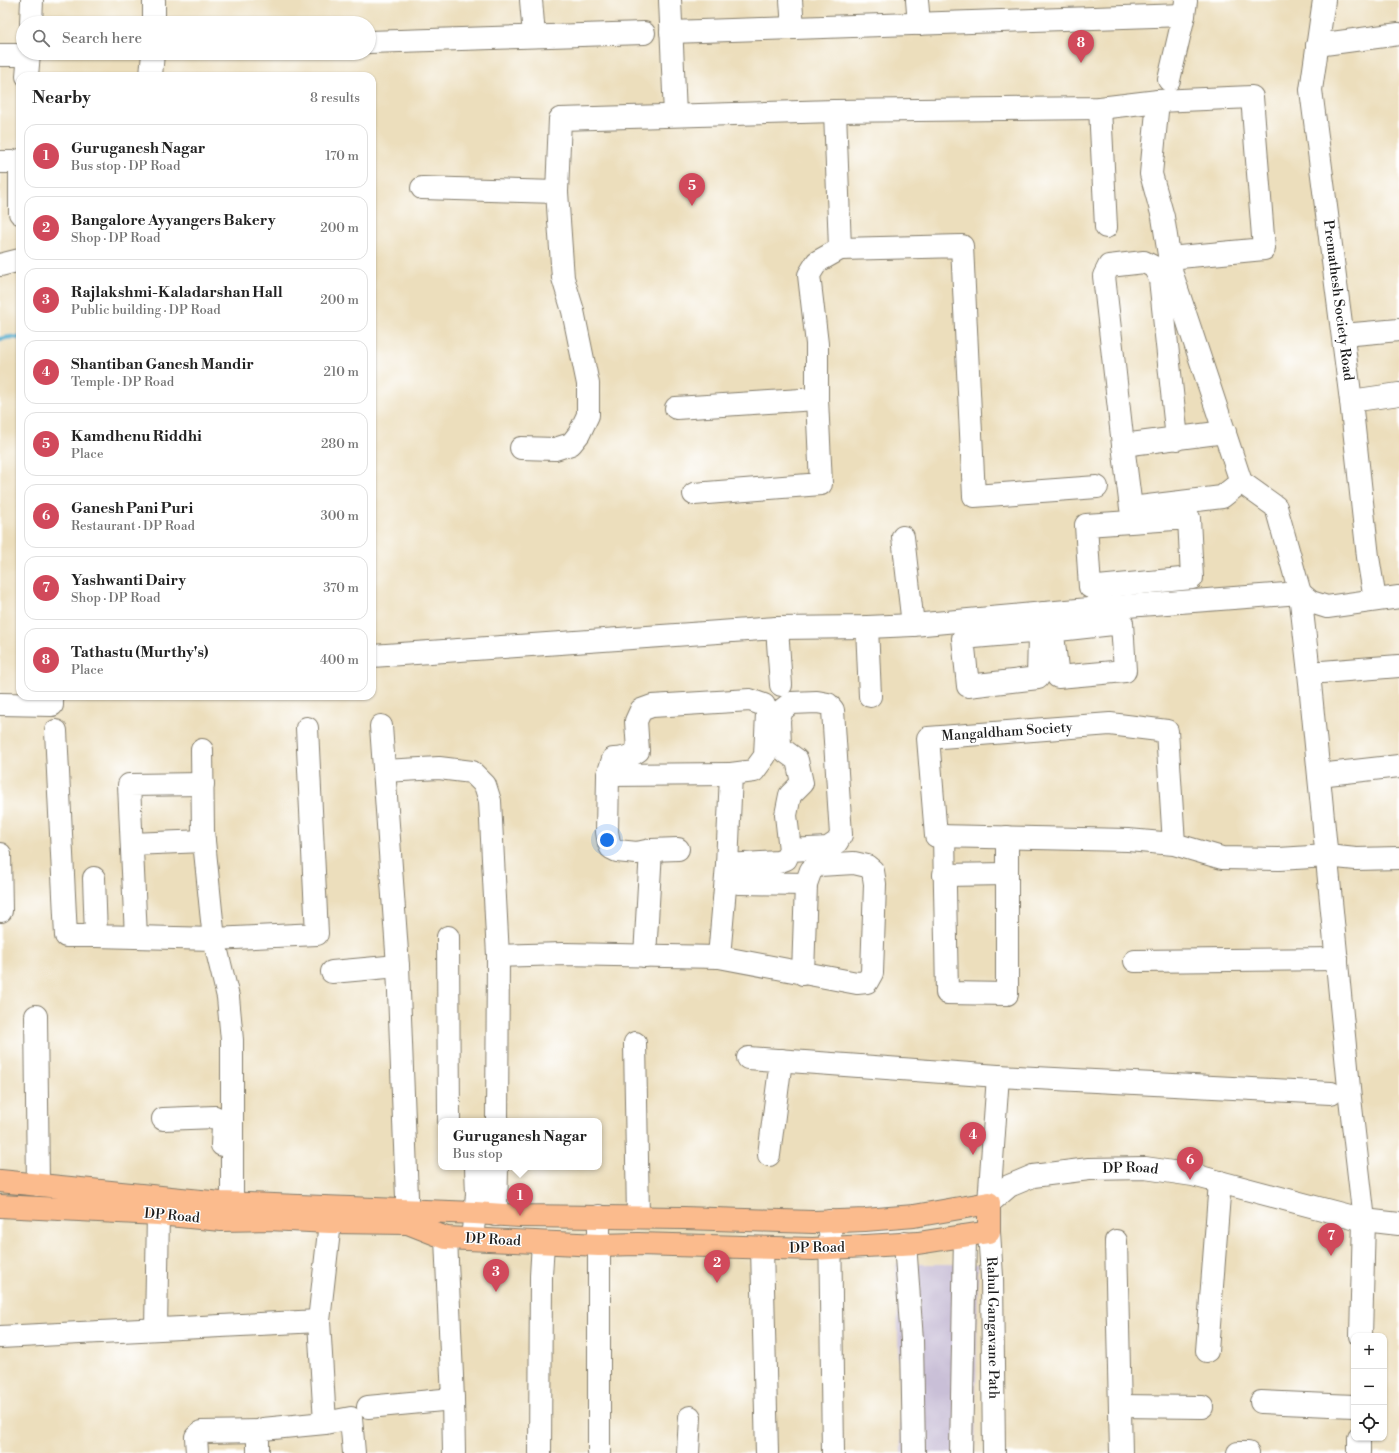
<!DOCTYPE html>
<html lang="en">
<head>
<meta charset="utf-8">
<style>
  body { margin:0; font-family:"Libre Bodoni",serif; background:#f2f2f2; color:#222 }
  .controls { position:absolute; right:12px; bottom:12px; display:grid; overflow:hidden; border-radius:8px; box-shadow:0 1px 3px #0004 }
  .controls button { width:36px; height:36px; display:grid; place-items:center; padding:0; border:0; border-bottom:1px solid #e0e0e0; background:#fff; color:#222; font:20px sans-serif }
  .you { position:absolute; left:607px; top:840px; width:14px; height:14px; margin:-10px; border:3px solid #fff; border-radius:50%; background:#1a73e8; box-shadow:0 0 0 6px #1a73e833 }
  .badge { display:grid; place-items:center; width:26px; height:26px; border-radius:50%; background:#d1495b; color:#fff; font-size:13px; font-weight:700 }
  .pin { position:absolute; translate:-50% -33px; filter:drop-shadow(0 1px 2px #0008) }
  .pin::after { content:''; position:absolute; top:21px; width:14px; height:12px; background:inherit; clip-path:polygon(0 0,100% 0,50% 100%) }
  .popup { position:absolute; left:438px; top:1118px; width:164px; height:52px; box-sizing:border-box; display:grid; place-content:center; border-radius:8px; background:#fff; filter:drop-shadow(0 1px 3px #0005); font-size:13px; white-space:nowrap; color:#767676 }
  .popup b { font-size:15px; color:#222 }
  .popup::after { content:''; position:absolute; left:50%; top:100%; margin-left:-8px; border:8px solid transparent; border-top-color:#fff }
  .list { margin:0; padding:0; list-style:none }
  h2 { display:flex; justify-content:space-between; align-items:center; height:52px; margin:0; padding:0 16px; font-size:17px }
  h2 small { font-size:13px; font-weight:400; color:#767676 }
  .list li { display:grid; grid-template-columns:26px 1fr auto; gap:12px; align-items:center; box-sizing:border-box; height:64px; margin:0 8px 8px; padding:0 8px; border:1px solid #e0e0e0; border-radius:12px }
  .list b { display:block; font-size:15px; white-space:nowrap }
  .list p { margin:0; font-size:13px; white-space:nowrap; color:#767676 }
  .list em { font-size:13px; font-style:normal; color:#767676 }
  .icon { flex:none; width:22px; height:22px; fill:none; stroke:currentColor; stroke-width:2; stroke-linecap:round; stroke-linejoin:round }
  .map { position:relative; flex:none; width:1399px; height:1453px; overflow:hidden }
  .search { position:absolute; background:#fff; box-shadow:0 1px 3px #0004; left:16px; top:16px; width:360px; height:44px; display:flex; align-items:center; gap:10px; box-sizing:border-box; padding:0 14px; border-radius:22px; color:#767676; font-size:15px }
  .panel { position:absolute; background:#fff; box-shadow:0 1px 3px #0004; left:16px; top:72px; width:360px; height:628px; border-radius:12px }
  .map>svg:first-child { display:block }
  .industrial { fill:#c9bfd7 }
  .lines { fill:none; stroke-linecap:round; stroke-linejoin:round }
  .stream { stroke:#4ca9ca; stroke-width:4.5 }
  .minor-casing { stroke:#847d6c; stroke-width:24 }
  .major-casing { stroke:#847d6c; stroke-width:24 }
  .minor { stroke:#fff; stroke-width:22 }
  .major { stroke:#fbbb8d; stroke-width:22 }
  .labels { text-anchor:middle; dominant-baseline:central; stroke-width:3; stroke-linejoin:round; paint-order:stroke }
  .street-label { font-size:14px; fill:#1c1c1c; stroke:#fff }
</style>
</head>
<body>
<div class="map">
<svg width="1399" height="1453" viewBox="0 0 1399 1453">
  <rect width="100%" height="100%" fill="#fff"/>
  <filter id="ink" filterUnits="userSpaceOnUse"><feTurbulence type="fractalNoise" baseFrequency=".025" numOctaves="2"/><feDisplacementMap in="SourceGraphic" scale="8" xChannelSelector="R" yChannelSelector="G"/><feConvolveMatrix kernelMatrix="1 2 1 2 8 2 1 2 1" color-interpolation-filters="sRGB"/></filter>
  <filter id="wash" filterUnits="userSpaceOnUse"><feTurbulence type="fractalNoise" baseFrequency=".012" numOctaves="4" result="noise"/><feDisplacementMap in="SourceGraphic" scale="16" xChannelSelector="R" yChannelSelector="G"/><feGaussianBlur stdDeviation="0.9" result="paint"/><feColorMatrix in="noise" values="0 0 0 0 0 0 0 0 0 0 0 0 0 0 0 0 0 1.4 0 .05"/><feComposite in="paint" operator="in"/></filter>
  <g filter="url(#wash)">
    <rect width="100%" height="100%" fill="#ecdebc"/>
    <!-- industrial -->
    <polygon class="industrial" points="896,1264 978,1264 975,1453 901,1453"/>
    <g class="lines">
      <!-- stream -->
      <polyline class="stream" points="0,339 11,337 20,338"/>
    </g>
  </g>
  <g filter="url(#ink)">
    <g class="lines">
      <defs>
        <g id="minor">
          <polyline points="531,0 534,36"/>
          <polyline points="670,0 675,115"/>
          <polyline points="791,0 793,28"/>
          <polyline points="917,0 919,24"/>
          <path id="s1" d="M1324,0L1311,90L1351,401L1368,557L1375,600"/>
          <polyline points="31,23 32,0"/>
          <polyline points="154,23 154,0"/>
          <polyline points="671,32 1184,15"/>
          <polyline points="369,42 644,33"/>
          <polyline points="1317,45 1399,34"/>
          <polyline points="0,55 29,55"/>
          <polyline points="27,76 29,53"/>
          <polyline points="151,76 153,53"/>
          <polyline points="1169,80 1184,15 1186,1"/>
          <polyline points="1158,101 1151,174 1163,217 1172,274 1241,482 1276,507 1300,593 1309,673 1350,1098 1364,1220 1361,1336"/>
          <polyline points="1100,108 1106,227"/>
          <polyline points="835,111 840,249 962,246 974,496 1097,487"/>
          <polyline points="20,160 20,213"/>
          <polyline points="0,162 20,162"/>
          <polyline points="422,188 557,192"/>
          <polyline points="0,265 20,260"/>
          <polyline points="1343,335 1399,330"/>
          <polyline points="1351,401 1399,394"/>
          <polyline points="676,408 817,399"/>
          <polyline points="1177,439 1160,279 1154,267 1144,262 1109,266 1104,276 1123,445 1225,432"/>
          <polyline points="1123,445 1131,508 1222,497 1241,482"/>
          <polyline points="521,448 555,449 571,444 579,434 588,415 588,384 573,311 563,278 557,192 560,119 835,111 1100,108 1158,101 1252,97 1264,249 1169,258"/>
          <polyline points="694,494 821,484 817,399 817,344 809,275 817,262 840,249"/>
          <polyline points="903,537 913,625"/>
          <polyline points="1098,587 1192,578 1189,518 1086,525 1090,587 1098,587 1100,608"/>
          <path d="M1044,613C1046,624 1046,627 1053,635L1058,677L1125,671L1122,623L1049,631"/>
          <polyline points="867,627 870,696"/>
          <polyline points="777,628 781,685"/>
          <polyline points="1043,631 963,638 968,686 1038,678 1039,636 1046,627"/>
          <polyline points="372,656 777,628 867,627 913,625 1100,608 1300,593 1311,602 1327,607 1399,597"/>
          <polyline points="1309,673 1399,666"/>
          <polyline points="0,704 52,705 52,696"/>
          <polyline points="381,726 398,966 408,1223"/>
          <polyline points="56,731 66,936 96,936"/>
          <polyline points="202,750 203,831 211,911 214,939 228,997 232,1040 232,1219"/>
          <polyline points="384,771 439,768 472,772 485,785 490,801 498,956 497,1121"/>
          <polyline points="608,775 731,774"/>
          <polyline points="1319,775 1399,766"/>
          <polyline points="944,836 947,993 1007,994 1007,837"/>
          <polyline points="132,844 204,841"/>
          <polyline points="1174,844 1167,731 1110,724 928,738 936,836 1128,840 1174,844 1222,858 1279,859 1327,856 1356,859 1399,858"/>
          <path d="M678,849L651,850L637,853L617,851L611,848L609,843L607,832L608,775L613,759C623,759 630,757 638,751L636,721L641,710L652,706L750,700L764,705L767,713L765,756L754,771L731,774L727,865L719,957"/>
          <polyline points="0,854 1,911"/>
          <polyline points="727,865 778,862 786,859 790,850 786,815 790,795 802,783 797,760 786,752 780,746 779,720 782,710 791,703 817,702 828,704 833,710 841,835 837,842 828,848 790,850"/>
          <polyline points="944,875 1007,874"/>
          <polyline points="94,878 96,936 214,939 317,934 307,728"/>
          <polyline points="739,883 806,884"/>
          <polyline points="136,937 129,785 203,784"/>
          <polyline points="448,937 449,1121"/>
          <polyline points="498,956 563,954 719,957 857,983 867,982 872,973 875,884 873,871 867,866 854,863 819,865 811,870 806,884 803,974"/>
          <polyline points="645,956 651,850"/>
          <polyline points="1135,961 1337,959"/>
          <polyline points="332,972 398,966"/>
          <polyline points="36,1016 38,1185"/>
          <polyline points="635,1043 638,1217"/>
          <polyline points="748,1058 998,1076 1331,1093"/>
          <polyline points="163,1119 215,1117 221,1120 223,1126 222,1145"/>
          <polyline points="769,1155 781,1060"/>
          <path id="s2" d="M989,1203L1009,1186L1033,1176L1089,1169L1145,1168L1193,1175L1364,1220L1399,1224"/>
          <polyline points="989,1203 998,1076"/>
          <polyline points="496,1215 497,1167"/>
          <polyline points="599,1216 599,1453"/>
          <polyline points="830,1221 833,1453"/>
          <path id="s3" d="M989,1232L992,1276L994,1453"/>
          <polyline points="446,1238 453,1399 454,1453"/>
          <polyline points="472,1238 477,1195 476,1167"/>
          <polyline points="1116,1241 1121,1453"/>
          <polyline points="905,1243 912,1340 914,1453"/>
          <polyline points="762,1248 767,1453"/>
          <polyline points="156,1329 158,1214"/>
          <polyline points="0,1337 319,1321"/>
          <polyline points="1207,1351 1220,1182"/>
          <polyline points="1261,1402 1354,1406"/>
          <polyline points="1120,1406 1202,1407"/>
          <polyline points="368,1407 453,1399"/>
          <polyline points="325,1423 319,1321 330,1222"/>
          <polyline points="197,1453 196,1437 201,1432 260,1431"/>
          <polyline points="258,1453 258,1434 263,1429 325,1423 351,1418 354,1453"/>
          <polyline points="540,1453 541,1276 543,1243"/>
          <polyline points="688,1453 690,1417"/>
          <polyline points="961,1453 965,1236"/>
          <polyline points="1238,1453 1248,1453"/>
          <polyline points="1359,1453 1359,1438"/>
        </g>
        <polyline id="major" points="0,1181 221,1203 475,1213 520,1216 683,1218 813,1222 865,1220 914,1216 989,1203 989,1232 918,1243 813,1249 638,1244 599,1245 446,1238 408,1223 330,1222 268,1219 221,1220 158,1214 0,1206"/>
      </defs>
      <!-- minor casing -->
      <use href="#minor" class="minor-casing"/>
      <!-- major casing -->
      <use href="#major" class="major-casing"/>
      <!-- minor -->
      <use href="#minor" class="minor"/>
      <!-- major -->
      <use href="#major" class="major"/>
    </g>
  </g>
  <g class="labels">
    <!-- street labels -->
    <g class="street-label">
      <text stroke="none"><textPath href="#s1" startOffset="303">Premathesh Society Road</textPath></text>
      <text transform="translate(1007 732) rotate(-4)">Mangaldham Society</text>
      <text stroke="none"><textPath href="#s2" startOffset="150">DP Road</textPath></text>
      <text transform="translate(172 1216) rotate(5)">DP Road</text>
      <text transform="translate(493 1240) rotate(3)">DP Road</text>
      <text transform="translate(817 1248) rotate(-1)">DP Road</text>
      <text stroke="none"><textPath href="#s3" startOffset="96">Rahul Gangavane Path</textPath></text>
    </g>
  </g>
</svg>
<div class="controls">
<button>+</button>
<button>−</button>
<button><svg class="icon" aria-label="locate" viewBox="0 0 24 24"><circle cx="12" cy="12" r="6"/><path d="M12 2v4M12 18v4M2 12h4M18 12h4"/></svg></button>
</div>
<div class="you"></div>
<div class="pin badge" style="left:520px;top:1216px">1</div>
<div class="popup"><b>Guruganesh Nagar</b>Bus stop</div>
<div class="pin badge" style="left:717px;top:1283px">2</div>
<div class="pin badge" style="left:496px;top:1292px">3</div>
<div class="pin badge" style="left:973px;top:1155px">4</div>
<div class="pin badge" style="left:692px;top:206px">5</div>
<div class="pin badge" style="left:1190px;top:1180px">6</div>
<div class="pin badge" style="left:1331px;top:1256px">7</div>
<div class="pin badge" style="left:1081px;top:63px">8</div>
<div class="search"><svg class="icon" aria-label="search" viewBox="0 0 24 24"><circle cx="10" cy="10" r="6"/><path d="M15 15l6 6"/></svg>Search here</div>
<section class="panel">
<h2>Nearby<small>8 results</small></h2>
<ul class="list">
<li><span class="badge">1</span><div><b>Guruganesh Nagar</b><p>Bus stop · DP Road</p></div><em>170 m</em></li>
<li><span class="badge">2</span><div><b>Bangalore Ayyangers Bakery</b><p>Shop · DP Road</p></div><em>200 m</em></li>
<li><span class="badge">3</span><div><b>Rajlakshmi-Kaladarshan Hall</b><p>Public building · DP Road</p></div><em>200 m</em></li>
<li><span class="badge">4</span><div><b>Shantiban Ganesh Mandir</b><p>Temple · DP Road</p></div><em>210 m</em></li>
<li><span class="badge">5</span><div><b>Kamdhenu Riddhi</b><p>Place</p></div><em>280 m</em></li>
<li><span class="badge">6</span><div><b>Ganesh Pani Puri</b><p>Restaurant · DP Road</p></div><em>300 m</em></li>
<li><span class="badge">7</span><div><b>Yashwanti Dairy</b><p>Shop · DP Road</p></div><em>370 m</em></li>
<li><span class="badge">8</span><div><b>Tathastu (Murthy's)</b><p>Place</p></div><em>400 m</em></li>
</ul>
</section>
</div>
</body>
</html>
